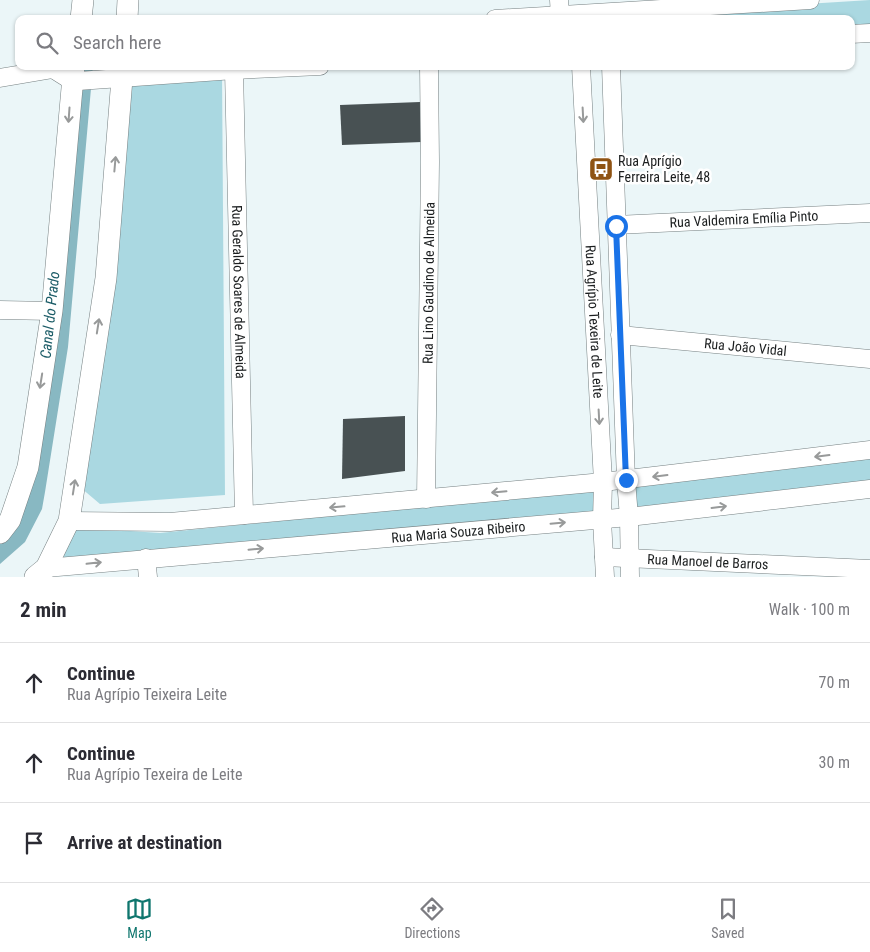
<!DOCTYPE html>
<html lang="en">
<head>
<meta charset="utf-8">
<style>
  body { margin:0; font-family:"Roboto Condensed",sans-serif; background:#f7f7f7; color:#2b2b33 }
  .stop { position:absolute; width:15px; height:15px; margin:-11px; border:4px solid #1a73e8; border-radius:50%; background:#fff }
  .stop.end { background:#1a73e8; border-color:#fff; box-shadow:0 1px 5px #0008 }
  .list { margin:0; padding:0; list-style:none }
  h2 { display:flex; justify-content:space-between; align-items:center; height:65px; margin:0; padding:0 20px; font-size:21px }
  h2 small { font-size:16px; font-weight:400; color:#7c7c81 }
  .list li { display:grid; grid-template-columns:32px 1fr auto; gap:15px; align-items:center; box-sizing:border-box; height:80px; padding:0 20px; border-top:1px solid #e1e1e2 }
  .list b { display:block; font-size:19px; white-space:nowrap }
  .list p { margin:0; font-size:16px; white-space:nowrap; color:#7c7c81 }
  .list em { font-size:16px; font-style:normal; color:#7c7c81 }
  .icon { flex:none; width:28px; height:28px; fill:none; stroke:currentColor; stroke-width:2; stroke-linecap:round; stroke-linejoin:round }
  .map { position:relative; flex:none; width:870px; height:577px; overflow:hidden }
  .search { position:absolute; background:#fff; box-shadow:0 1px 4px #0004; left:15px; right:15px; top:15px; height:55px; display:flex; align-items:center; gap:12px; box-sizing:border-box; padding:0 18px; border-radius:10px; color:#7c7c81; font-size:19px }
  .sheet { height:305px; background:#fff }
  nav { display:flex; justify-content:space-around; align-items:center; box-sizing:border-box; height:70px; border-top:1px solid #e1e1e2; background:#fff; font-size:14px; color:#7c7c81 }
  nav a { display:grid; justify-items:center; gap:2px }
  nav .on { color:#0f766e }
  .map>svg:first-child { display:block }
  .green { fill:#aad8e1 }
  .water { fill:#88b8c2 }
  .building { fill:#485153 }
  .lines { fill:none; stroke-linecap:round; stroke-linejoin:round }
  .minor-casing { stroke:#768082; stroke-width:19 }
  .major-casing { stroke:#768082; stroke-width:22 }
  .minor { stroke:#fff; stroke-width:18 }
  .major { stroke:#fff; stroke-width:21 }
  .oneway { stroke:#989a9a }
  .route { stroke:#1a73e8; stroke-width:6 }
  .labels { text-anchor:middle; dominant-baseline:central; stroke-width:5; stroke-linejoin:round; paint-order:stroke }
  .poi-label { font-size:14px; fill:#1b1e1f; stroke:#fff; text-anchor:start }
  .street-label { font-size:14px; fill:#1b1e1f; stroke:#fff }
  .water-label { font-size:15px; font-style:italic; fill:#1b5c67; stroke:#fff }
</style>
</head>
<body>
<div class="map">
<svg width="870" height="577" viewBox="0 0 870 577">
  <rect width="100%" height="100%" fill="#ebf6f8"/>
  <!-- green -->
  <g class="green">
    <polygon points="870,0 870,29 851,30 851,19 615,19 614,16"/>
    <polygon points="222,69 225,495 100,504 74,482 96,307 120,75"/>
    <polygon points="870,458 870,482 636,510 633,486"/>
    <polygon points="597,489 596,514 52,562 70,527 160,533"/>
  </g>
  <!-- water -->
  <polygon class="water" points="80,66 93,66 68,347 45,492 42,509 25,542 0,564 0,544 7,540"/>
  <!-- building -->
  <g class="building">
    <polygon points="420,102 422,142 342,145 340,105"/>
    <polygon points="405,416 405,471 342,479 343,419"/>
  </g>
  <g class="lines">
    <defs>
      <g id="minor">
        <polyline points="559,0 560,16"/>
        <polyline points="495,19 810,0"/>
        <polyline points="851,34 870,33"/>
        <path id="s1" d="M581,66L603,482L602,520L605,577"/>
        <polyline points="611,66 626,480 629,517 630,577"/>
        <polyline points="53,69 72,81 78,81 234,70 320,66"/>
        <path id="s2" d="M234,70L244,515"/>
        <polyline points="0,78 53,69 58,66"/>
        <path id="s3" d="M616,225L870,213"/>
        <polyline points="0,310 52,311"/>
        <path id="s4" d="M620,335L870,359"/>
        <path id="s5" d="M426,499L430,162L429,66"/>
        <polyline points="69,521 170,522 603,482 870,450"/>
        <path id="s6" d="M604,557L870,569"/>
        <polyline points="146,558 148,577"/>
        <path id="s7" d="M46,568L629,517L870,489"/>
      </g>
      <g id="major">
        <polyline points="81,19 83,0"/>
        <polyline points="127,19 128,0"/>
        <polyline points="0,533 10,520 28,467 52,311 74,66"/>
        <polyline points="35,577 46,568 69,521 106,278 123,66"/>
      </g>
    </defs>
    <!-- minor casing -->
    <use href="#minor" class="minor-casing"/>
    <!-- major casing -->
    <use href="#major" class="major-casing"/>
    <!-- minor -->
    <use href="#minor" class="minor"/>
    <!-- major -->
    <use href="#major" class="major"/>
  </g>
  <!-- one-way arrows -->
  <defs><path id="oneway-shaft" d="M-6 0H5M1.5-3L5.5 0L1.5 3" fill="none" stroke-width="1.6" stroke-linecap="round" stroke-linejoin="round" transform="scale(1.25)"/></defs>
  <g class="oneway">
    <use href="#oneway-shaft" transform="translate(69 115) rotate(94)"/>
    <use href="#oneway-shaft" transform="translate(583 115) rotate(87)"/>
    <use href="#oneway-shaft" transform="translate(115 164) rotate(-85)"/>
    <use href="#oneway-shaft" transform="translate(98 326) rotate(-81)"/>
    <use href="#oneway-shaft" transform="translate(41 381) rotate(99)"/>
    <use href="#oneway-shaft" transform="translate(599 417) rotate(87)"/>
    <use href="#oneway-shaft" transform="translate(822 456) rotate(173)"/>
    <use href="#oneway-shaft" transform="translate(660 476) rotate(173)"/>
    <use href="#oneway-shaft" transform="translate(74 487) rotate(-81)"/>
    <use href="#oneway-shaft" transform="translate(499 492) rotate(175)"/>
    <use href="#oneway-shaft" transform="translate(337 507) rotate(175)"/>
    <use href="#oneway-shaft" transform="translate(719 507) rotate(-7)"/>
    <use href="#oneway-shaft" transform="translate(558 523) rotate(-5)"/>
    <use href="#oneway-shaft" transform="translate(256 549) rotate(-5)"/>
    <use href="#oneway-shaft" transform="translate(94 563) rotate(-6)"/>
  </g>
  <g class="lines">
    <!-- route -->
    <polyline class="route" points="616,226 626,480"/>
  </g>
  <!-- icons -->
  <defs>
    <symbol id="bus-square" viewBox="-11 -11 22 22"><rect x="-9" y="-9" width="18" height="18" rx="4" fill="#8f5313" stroke="#fff"/><path d="M-5-6H5V4H4V6H2V4H-2V6H-4V4H-5ZM-3.5-4V0h7V-4ZM-3.5 1.2v1.5H-2V1.2ZM2 1.2v1.5H3.5V1.2Z" fill="#fff"/></symbol>
  </defs>
  <g fill-rule="evenodd">
    <use href="#bus-square" x="587" y="155" width="28" height="28"/>
  </g>
  <g class="labels">
    <!-- poi labels -->
    <g class="poi-label">
      <text x="618" y="161">Rua Aprígio<tspan x="618" dy="16">Ferreira Leite, 48</tspan></text>
    </g>
    <!-- street labels -->
    <g class="street-label">
      <text stroke="none"><textPath href="#s3" startOffset="128">Rua Valdemira Emília Pinto</textPath></text>
      <text stroke="none"><textPath href="#s5" startOffset="216">Rua Lino Gaudino de Almeida</textPath></text>
      <text stroke="none"><textPath href="#s2" startOffset="222">Rua Geraldo Soares de Almeida</textPath></text>
      <text stroke="none"><textPath href="#s1" startOffset="256">Rua Agrípio Texeira de Leite</textPath></text>
      <text stroke="none"><textPath href="#s4" startOffset="126">Rua João Vidal</textPath></text>
      <text stroke="none"><textPath href="#s7" startOffset="414">Rua Maria Souza Ribeiro</textPath></text>
      <text stroke="none"><textPath href="#s6" startOffset="104">Rua Manoel de Barros</textPath></text>
    </g>
    <!-- water labels -->
    <g class="water-label">
      <text transform="translate(50 315) rotate(-84)">Canal do Prado</text>
    </g>
  </g>
</svg>
<div class="stop" style="left:616px;top:226px"></div>
<div class="stop end" style="left:626px;top:480px"></div>
<div class="search"><svg class="icon" aria-label="search" viewBox="0 0 24 24"><circle cx="10" cy="10" r="6"/><path d="M15 15l6 6"/></svg>Search here</div>
</div>
<section class="sheet">
<h2>2 min<small>Walk · 100 m</small></h2>
<ul class="list">
<li><svg class="icon" aria-label="ahead" viewBox="0 0 24 24"><path d="M12 20V5M6 11l6-6 6 6"/></svg><div><b>Continue</b><p>Rua Agrípio Teixeira Leite</p></div><em>70 m</em></li>
<li><svg class="icon" aria-label="ahead" viewBox="0 0 24 24"><path d="M12 20V5M6 11l6-6 6 6"/></svg><div><b>Continue</b><p>Rua Agrípio Texeira de Leite</p></div><em>30 m</em></li>
<li><svg class="icon" aria-label="arrive" viewBox="0 0 24 24"><path d="M6 21V4h12l-3 4 3 4H6"/></svg><div><b>Arrive at destination</b></div></li>
</ul>
</section>
<nav>
<a class="on"><svg class="icon" aria-label="map" viewBox="0 0 24 24"><path d="M3 6l6-2 6 2 6-2v14l-6 2-6-2-6 2zM9 4v14M15 6v14"/></svg>Map</a>
<a><svg class="icon" aria-label="directions" viewBox="0 0 24 24"><path d="M12 3l9 9-9 9-9-9zM9 14v-3h6M13 9l2 2-2 2"/></svg>Directions</a>
<a><svg class="icon" aria-label="saved" viewBox="0 0 24 24"><path d="M7 4h10v16l-5-4-5 4z"/></svg>Saved</a>
</nav>
</body>
</html>
